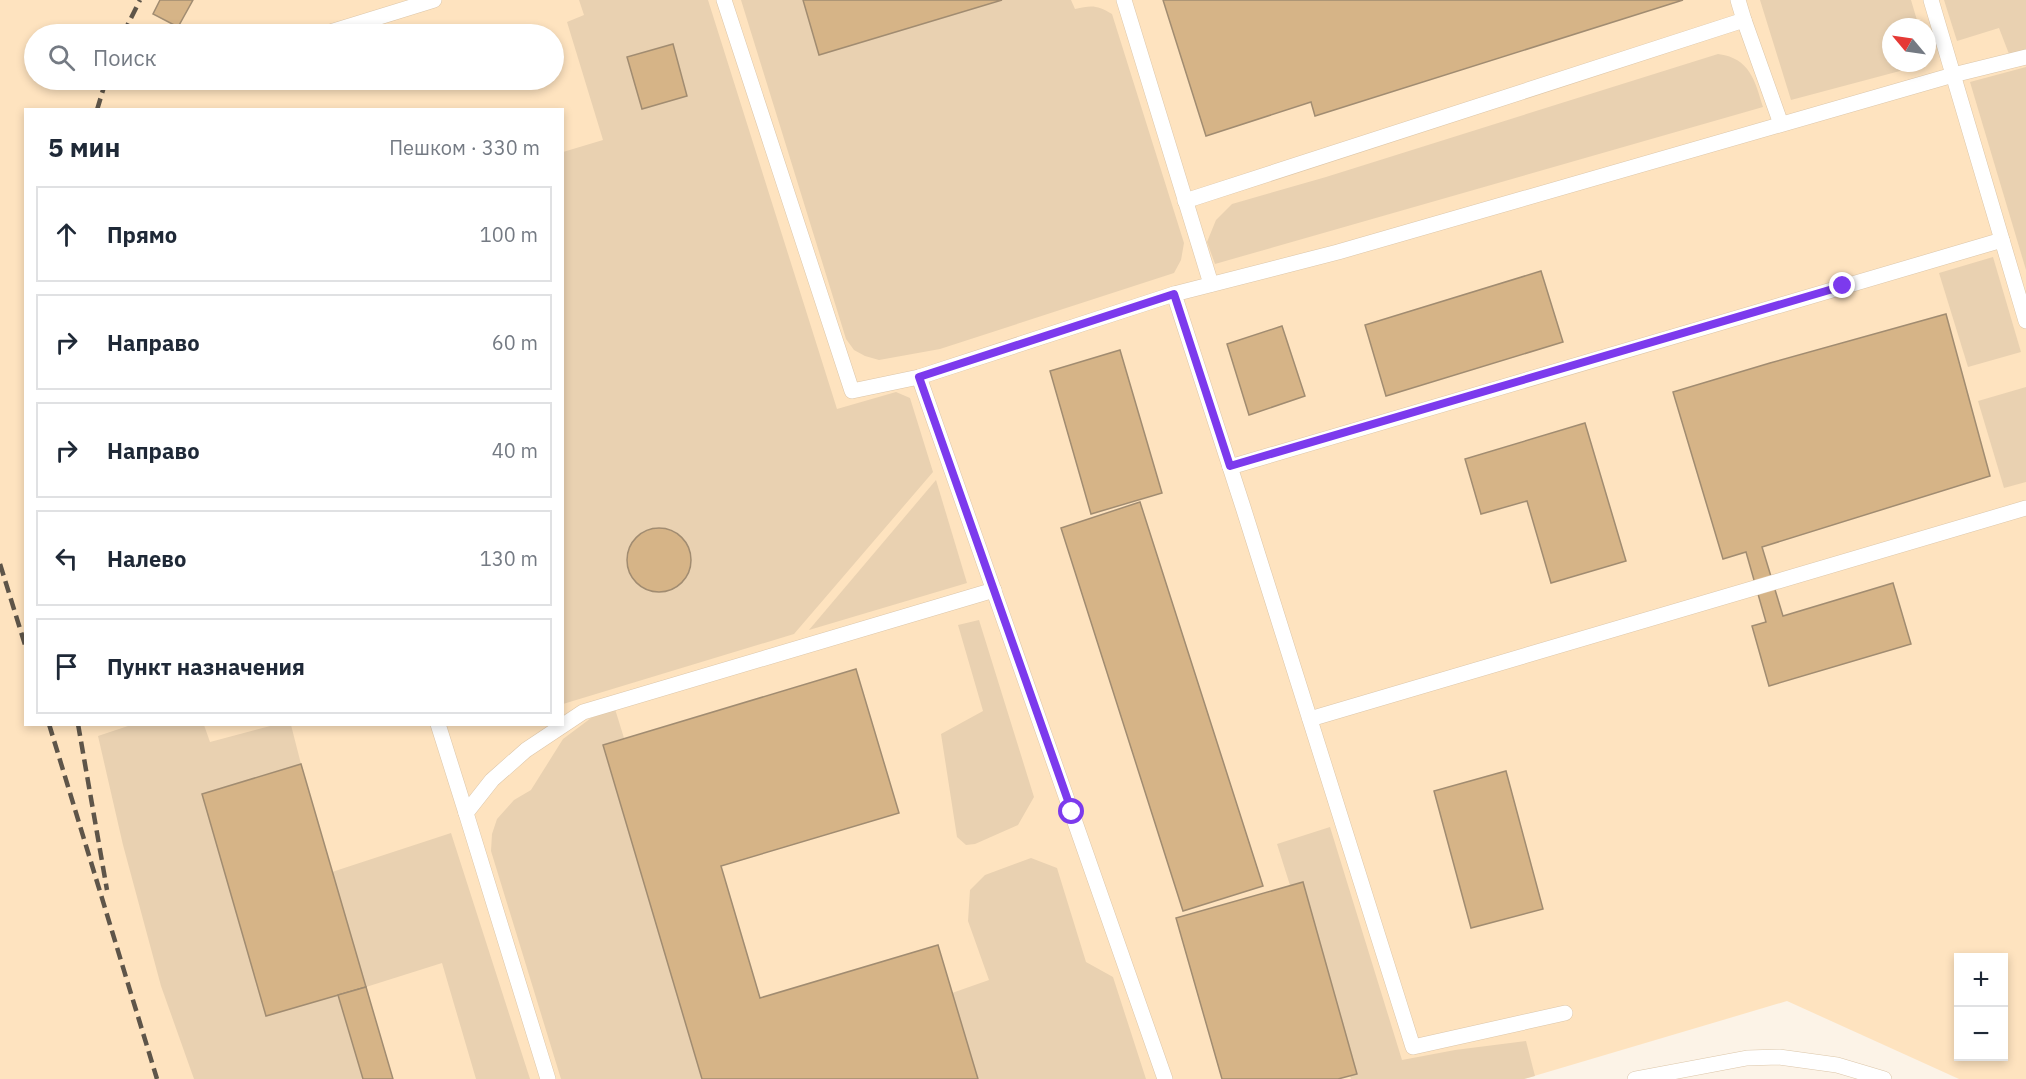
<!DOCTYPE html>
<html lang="ru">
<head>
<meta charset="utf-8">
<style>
  body { margin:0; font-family:"IBM Plex Sans",sans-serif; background:#f2f2f3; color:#1f2937 }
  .controls { position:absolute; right:18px; bottom:18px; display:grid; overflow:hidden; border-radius:0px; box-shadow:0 3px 9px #0003 }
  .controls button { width:54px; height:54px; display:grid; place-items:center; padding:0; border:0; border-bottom:2px solid #e0e1e3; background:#fff; color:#1f2937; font:30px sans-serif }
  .compass { position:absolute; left:1882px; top:18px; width:54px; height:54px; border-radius:50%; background:#fff; box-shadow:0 3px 9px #0003; rotate:299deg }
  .stop { position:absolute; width:18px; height:18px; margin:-14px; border:4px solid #7c3aed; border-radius:50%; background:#fff }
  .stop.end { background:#7c3aed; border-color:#fff; box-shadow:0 2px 6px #0008 }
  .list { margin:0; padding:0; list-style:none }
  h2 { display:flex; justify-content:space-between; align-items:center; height:78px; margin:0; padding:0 24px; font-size:26px }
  h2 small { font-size:20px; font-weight:400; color:#747a83 }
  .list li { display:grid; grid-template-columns:39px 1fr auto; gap:18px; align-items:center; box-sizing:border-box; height:96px; margin:0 12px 12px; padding:0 12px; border:2px solid #e0e1e3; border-radius:0px }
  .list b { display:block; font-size:22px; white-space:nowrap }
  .list em { font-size:20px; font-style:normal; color:#747a83 }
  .icon { flex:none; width:33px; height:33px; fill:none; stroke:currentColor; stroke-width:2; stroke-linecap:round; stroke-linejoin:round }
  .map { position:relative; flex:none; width:2026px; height:1079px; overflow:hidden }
  .search { position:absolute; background:#fff; box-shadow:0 3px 9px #0003; left:24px; top:24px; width:540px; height:66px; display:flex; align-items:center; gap:15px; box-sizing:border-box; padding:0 21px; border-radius:33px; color:#747a83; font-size:22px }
  .panel { position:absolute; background:#fff; box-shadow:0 3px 9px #0003; left:24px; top:108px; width:540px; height:618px; border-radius:0px }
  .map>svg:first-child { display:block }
  .built { fill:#fee3bf; fill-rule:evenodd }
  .green { fill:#e9d1b1; fill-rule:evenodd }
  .building { fill:#d6b487; stroke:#a18c71; stroke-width:1.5 }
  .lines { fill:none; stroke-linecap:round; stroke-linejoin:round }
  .service-casing { stroke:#dcc6a9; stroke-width:16 }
  .service { stroke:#fff; stroke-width:15 }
  .rail { stroke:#5e5549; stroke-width:4.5; stroke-dasharray:12 6; stroke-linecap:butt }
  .route { stroke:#7c3aed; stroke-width:8 }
</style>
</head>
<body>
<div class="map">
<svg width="2026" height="1079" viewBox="0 0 2026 1079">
  <rect width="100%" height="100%" fill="#fcf3e7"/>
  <!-- built -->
  <path class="built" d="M0,0H2026V1079H1959L1787,1001L1524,1079H0ZM1891,27H1927V63H1891ZM34,34H554V80H34ZM26,110H562V724H26ZM1958,958H2004V1056H1958Z"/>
  <!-- green -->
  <g class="green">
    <path d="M579,0H708L837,409L896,392L910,398L933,472L794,634L563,704V152L603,140L567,22L584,15ZM673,44L687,95L642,108L627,57ZM653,528C694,522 706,580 668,590C627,601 611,541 653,528Z"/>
    <path d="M741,0H803L819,55L1002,0H1071L1075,9C1092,5 1097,5 1112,14L1184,243L1181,260L1174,273L940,349L879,360L865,356L854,350L846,339Z"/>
    <polygon points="1760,0 1911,0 1919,27 1891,27 1891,63 1927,63 1927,55 1930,63 1791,100"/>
    <polygon points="1944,0 2026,0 2026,50 2009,54 1999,28 1957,41"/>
    <path d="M1718,54C1750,58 1755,81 1763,107L1215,264L1207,242L1216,220L1232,204L1326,177Z"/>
    <polygon points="2026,67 2026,270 1970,82"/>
    <polygon points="1993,257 2021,352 1968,367 1939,273"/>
    <polygon points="2026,387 2026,482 2004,488 1978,401"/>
    <polygon points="936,480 967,583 809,630"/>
    <polygon points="979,620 1034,797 1018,825 975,844 966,845 957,837 941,734 983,711 958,625"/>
    <polygon points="615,709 624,738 603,745 702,1079 561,1079 491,851 492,834 497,819 514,800 531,790 563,739 591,718"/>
    <polygon points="131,725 204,725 210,742 274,725 291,725 301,764 202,794 266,1016 338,995 363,1079 194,1079 161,986 123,845 98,736"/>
    <polygon points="1330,827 1402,1060 1455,1050 1526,1041 1535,1076 1524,1079 1351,1079 1277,844"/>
    <polygon points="451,833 530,1079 476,1079 442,963 366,987 332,872"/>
    <polygon points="1031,858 1057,868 1086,962 1113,977 1146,1079 978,1079 952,993 989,980 968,921 970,890 985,875"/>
  </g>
  <!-- building -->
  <g class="building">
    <polygon points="160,0 193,0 178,27 153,14"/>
    <polygon points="803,0 1002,0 819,55"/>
    <polygon points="1163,0 1683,0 1315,116 1311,102 1206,136"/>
    <polygon points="673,44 687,96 642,109 627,57"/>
    <polygon points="1541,271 1563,342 1386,396 1365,325"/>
    <polygon points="1946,314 1990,476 1762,547 1783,616 1893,583 1911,644 1769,686 1752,626 1766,622 1746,552 1723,559 1673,392 1770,363"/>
    <polygon points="1282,326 1305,396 1249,415 1227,344"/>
    <polygon points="1120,350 1162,493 1091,514 1050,371"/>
    <polygon points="1585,423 1626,561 1551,583 1527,501 1481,514 1465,459"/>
    <polygon points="1140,502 1263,886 1183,911 1061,528"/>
    <circle cx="659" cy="560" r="32"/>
    <polygon points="856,669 899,813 721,866 760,998 938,945 978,1079 702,1079 603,745"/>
    <polygon points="301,764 366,987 266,1016 202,794"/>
    <polygon points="1506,771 1543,909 1471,928 1434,791"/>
    <polygon points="1303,882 1357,1074 1338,1079 1222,1079 1176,918"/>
    <polygon points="366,987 393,1079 363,1079 338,995"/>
  </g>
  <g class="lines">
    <defs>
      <g id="service">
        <polyline points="724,0 852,391 919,377"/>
        <polyline points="1124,0 1211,284"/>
        <polyline points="1738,0 1744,20"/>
        <polyline points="1931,0 2026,321"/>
        <polyline points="324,34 434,0"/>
        <polyline points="1185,201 1744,20 1781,124"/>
        <polyline points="1230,467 2002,240"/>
        <polyline points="1310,719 2026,508"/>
        <polyline points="438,724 466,813"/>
        <polyline points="1565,1013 1413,1047 1243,507 1174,294 1338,252 1953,75 2026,57"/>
        <polyline points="548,1079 466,813 492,780 526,750 583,712 994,590"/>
        <polyline points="1165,1079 919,377 1174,294"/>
        <polyline points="1635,1079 1747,1058 1779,1057 1837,1065 1884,1079"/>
      </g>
    </defs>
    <!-- service casing -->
    <use href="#service" class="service-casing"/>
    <!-- service -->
    <use href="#service" class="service"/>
    <!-- rail -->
    <g class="rail">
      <polyline points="123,34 140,0"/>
      <polyline points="97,110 106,80"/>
      <polyline points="0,564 26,648"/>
      <polyline points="49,724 157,1079"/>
      <polyline points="78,724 107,890"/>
    </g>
  </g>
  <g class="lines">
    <!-- route -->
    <polyline class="route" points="1072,812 919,377 1174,294 1230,466 1843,286"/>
  </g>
</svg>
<div class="controls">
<button>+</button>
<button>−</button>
</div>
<svg class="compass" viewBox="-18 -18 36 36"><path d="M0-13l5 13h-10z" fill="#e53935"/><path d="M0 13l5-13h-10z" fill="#747a83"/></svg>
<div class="stop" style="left:1072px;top:812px"></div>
<div class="stop end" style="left:1843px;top:286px"></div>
<div class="search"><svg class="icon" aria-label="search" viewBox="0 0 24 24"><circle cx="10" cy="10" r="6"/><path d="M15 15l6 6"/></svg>Поиск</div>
<section class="panel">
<h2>5 мин<small>Пешком · 330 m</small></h2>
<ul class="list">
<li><svg class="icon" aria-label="ahead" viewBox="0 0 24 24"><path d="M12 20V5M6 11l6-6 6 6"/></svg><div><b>Прямо</b></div><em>100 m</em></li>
<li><svg class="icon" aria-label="right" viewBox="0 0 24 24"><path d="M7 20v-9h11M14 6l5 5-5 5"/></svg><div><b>Направо</b></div><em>60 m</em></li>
<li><svg class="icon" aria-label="right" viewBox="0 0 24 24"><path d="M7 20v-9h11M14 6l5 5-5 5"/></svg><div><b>Направо</b></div><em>40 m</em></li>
<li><svg class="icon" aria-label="left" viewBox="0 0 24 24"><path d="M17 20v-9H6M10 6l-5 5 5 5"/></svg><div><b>Налево</b></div><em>130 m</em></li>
<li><svg class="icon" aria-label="arrive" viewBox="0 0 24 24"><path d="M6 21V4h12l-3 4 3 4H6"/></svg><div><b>Пункт назначения</b></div></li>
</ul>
</section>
</div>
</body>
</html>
